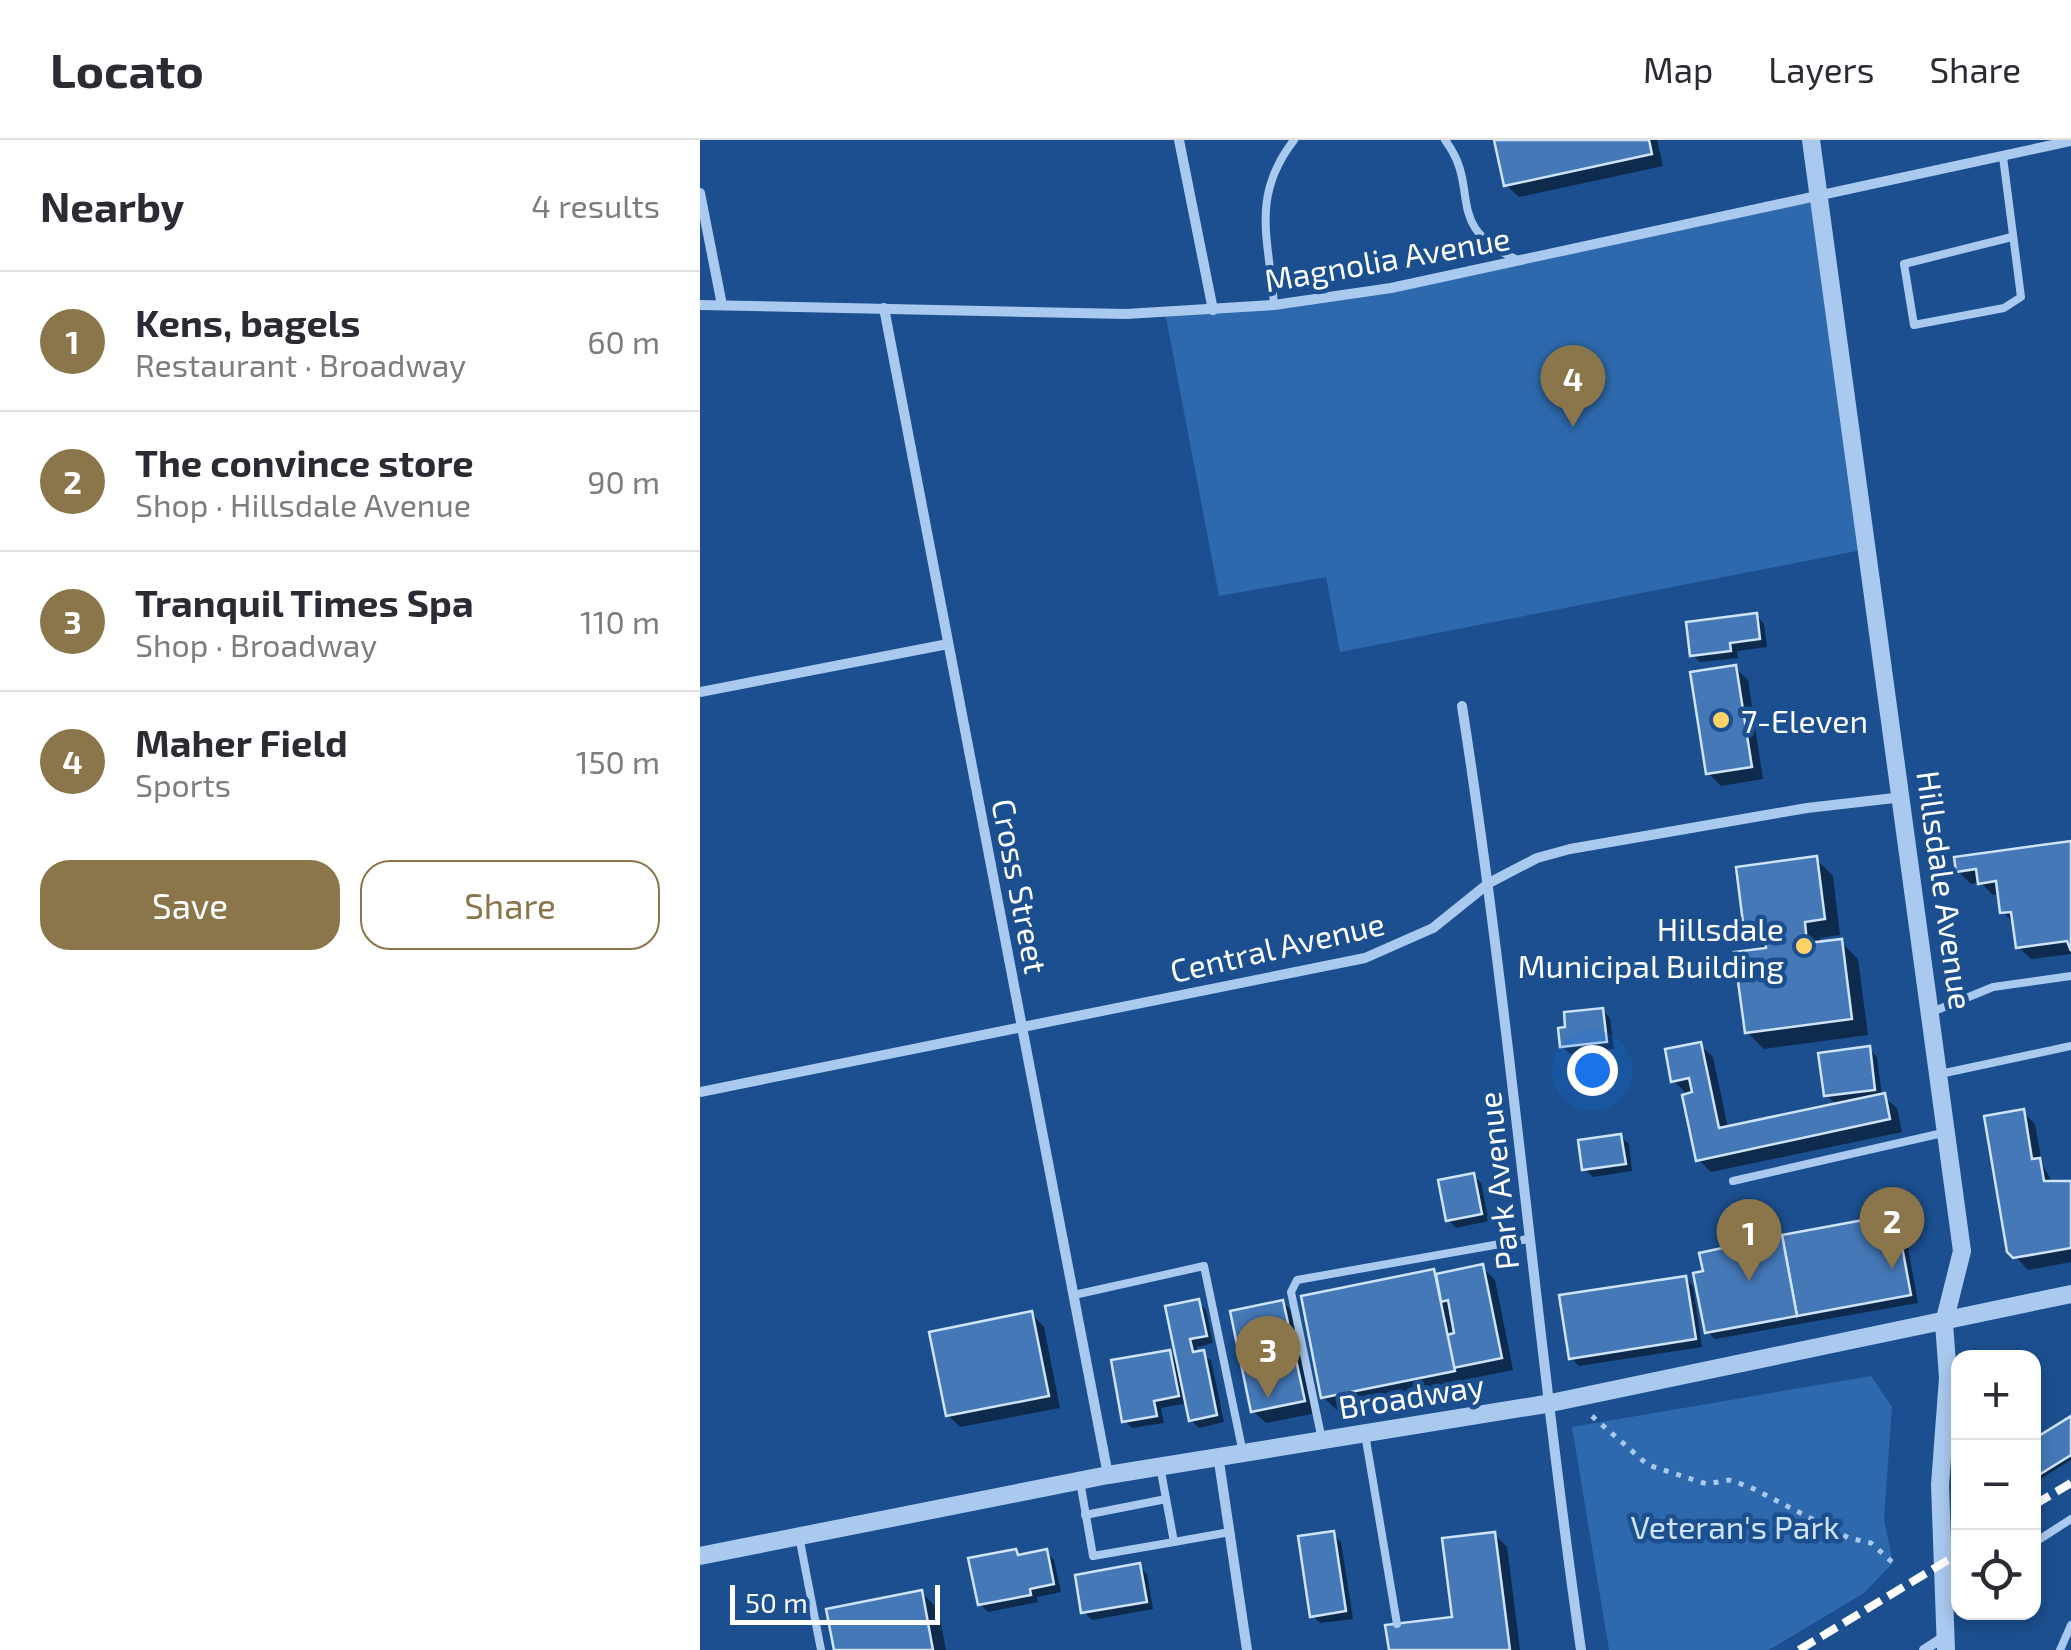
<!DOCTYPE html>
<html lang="en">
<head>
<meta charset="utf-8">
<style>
  body { margin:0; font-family:"Exo 2",sans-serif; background:#f7f7f7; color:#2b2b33 }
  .controls { position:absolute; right:30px; bottom:30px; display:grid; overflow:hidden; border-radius:20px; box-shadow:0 5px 15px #0003 }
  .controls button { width:90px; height:90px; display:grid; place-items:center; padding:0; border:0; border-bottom:2px solid #e1e1e2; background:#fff; color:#2b2b33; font:50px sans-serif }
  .scale { position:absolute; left:30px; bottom:25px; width:210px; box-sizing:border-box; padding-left:10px; border:5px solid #fff; border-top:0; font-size:28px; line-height:35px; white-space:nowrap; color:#fff; -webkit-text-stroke:8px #1b4f8f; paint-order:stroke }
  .you { position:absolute; left:892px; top:930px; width:35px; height:35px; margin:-25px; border:8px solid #fff; border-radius:50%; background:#1a73e8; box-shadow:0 0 0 15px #1a73e833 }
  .badge { display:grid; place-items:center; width:65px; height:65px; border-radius:50%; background:#8a764a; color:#fff; font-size:32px; font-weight:700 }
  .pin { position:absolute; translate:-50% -82px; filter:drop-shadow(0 2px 5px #0008) }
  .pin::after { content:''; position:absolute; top:52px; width:35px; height:30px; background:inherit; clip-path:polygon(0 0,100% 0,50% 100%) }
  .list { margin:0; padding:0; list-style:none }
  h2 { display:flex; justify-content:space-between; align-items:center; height:130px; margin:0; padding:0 40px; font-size:42px }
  h2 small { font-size:32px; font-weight:400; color:#7c7c81 }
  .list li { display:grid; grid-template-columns:65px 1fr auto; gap:30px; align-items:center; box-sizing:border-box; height:140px; padding:0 40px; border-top:2px solid #e1e1e2 }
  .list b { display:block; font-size:38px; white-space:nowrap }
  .list p { margin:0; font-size:32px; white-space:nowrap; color:#7c7c81 }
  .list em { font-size:32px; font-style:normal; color:#7c7c81 }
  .actions { display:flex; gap:20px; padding:30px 40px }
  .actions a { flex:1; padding:22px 0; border:2px solid #8a764a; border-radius:30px; text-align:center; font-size:35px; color:#8a764a }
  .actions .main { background:#8a764a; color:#fff }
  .icon { flex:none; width:55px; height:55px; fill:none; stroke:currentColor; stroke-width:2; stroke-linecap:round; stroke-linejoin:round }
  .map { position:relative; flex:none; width:1371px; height:1510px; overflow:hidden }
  header { display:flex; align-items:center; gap:60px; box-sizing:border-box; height:140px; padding:0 50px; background:#fff; border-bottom:2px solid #e1e1e2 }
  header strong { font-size:48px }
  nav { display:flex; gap:55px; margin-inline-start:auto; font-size:35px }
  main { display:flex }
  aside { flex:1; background:#fff }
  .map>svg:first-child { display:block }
  .green { fill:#2e69ad }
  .shadow { fill:#0007 }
  .building { fill:#4478b7; stroke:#cfe3fa; stroke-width:2.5 }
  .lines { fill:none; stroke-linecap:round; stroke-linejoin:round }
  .path { stroke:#a9c9ee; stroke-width:5; stroke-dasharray:5 8; stroke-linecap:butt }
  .service { stroke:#a9c9ee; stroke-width:8 }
  .minor { stroke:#a9c9ee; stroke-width:10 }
  .tertiary { stroke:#a9c9ee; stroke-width:18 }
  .rail { stroke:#fff; stroke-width:8; stroke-dasharray:18 8; stroke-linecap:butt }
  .poi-dot { fill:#ffd166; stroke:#1b4f8f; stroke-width:4 }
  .labels { text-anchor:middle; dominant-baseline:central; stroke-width:9; stroke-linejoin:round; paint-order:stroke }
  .street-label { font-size:32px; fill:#fff; stroke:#1b4f8f }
  .poi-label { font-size:32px; fill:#fff; stroke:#1b4f8f; text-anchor:start }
  .park-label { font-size:32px; fill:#cfe3fa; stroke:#1b4f8f }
</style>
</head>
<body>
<header>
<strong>Locato</strong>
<nav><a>Map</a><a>Layers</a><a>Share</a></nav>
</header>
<main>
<aside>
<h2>Nearby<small>4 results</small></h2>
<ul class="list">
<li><span class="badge">1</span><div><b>Kens, bagels</b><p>Restaurant · Broadway</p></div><em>60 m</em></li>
<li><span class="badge">2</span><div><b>The convince store</b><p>Shop · Hillsdale Avenue</p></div><em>90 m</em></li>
<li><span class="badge">3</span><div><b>Tranquil Times Spa</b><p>Shop · Broadway</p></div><em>110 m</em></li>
<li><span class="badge">4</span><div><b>Maher Field</b><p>Sports</p></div><em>150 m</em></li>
</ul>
<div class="actions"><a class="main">Save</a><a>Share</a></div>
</aside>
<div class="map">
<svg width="1371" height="1510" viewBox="0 0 1371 1510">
  <rect width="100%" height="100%" fill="#1b4f8f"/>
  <!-- green -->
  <g class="green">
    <polygon points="1116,56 1167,409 640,512 626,437 519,456 465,172 603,162"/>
    <polygon points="1171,1236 1192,1267 1184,1379 1193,1423 1164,1453 1069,1510 909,1510 872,1287"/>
  </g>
  <!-- shadow -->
  <g class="shadow">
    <polygon points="796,0 957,0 963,26 819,57 806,45"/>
    <polygon points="1056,475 1064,484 1067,507 1037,511 1038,518 1000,522 992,514"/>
    <polygon points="1035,528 1048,540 1063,639 1021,646 1008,633"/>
    <polygon points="1371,704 1371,814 1331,819 1318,807 1315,784 1303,772 1300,754 1293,755 1280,742 1271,744 1258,731"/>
    <polygon points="1116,719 1133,736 1140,795 1120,798 1121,804 1141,802 1158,819 1168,895 1064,909 1047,892 1066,810 1046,790"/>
    <polygon points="902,870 910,878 914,909 870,914 862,906"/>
    <polygon points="1000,905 1013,917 1028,988 1137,965 1126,955 1169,909 1177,917 1182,956 1197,968 1202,992 1011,1032 998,1019 989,956 974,941"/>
    <polygon points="1323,972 1335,984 1342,1024 1353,1043 1371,1042 1371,1122 1328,1130 1310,1111"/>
    <polygon points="920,996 929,1004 932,1031 893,1037 885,1029"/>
    <polygon points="773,1035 781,1043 789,1081 756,1088 748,1080"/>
    <polygon points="1196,1077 1204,1085 1218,1163 1015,1199 1007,1191"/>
    <polygon points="782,1127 795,1140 813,1230 768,1239 770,1247 640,1273 623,1257 733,1132 737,1136"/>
    <polygon points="985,1138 993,1146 1002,1207 879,1226 871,1218"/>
    <polygon points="498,1162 506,1170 513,1203 497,1207 498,1213 511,1220 524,1282 499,1288 491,1280 488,1263 461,1268 464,1283 432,1288 424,1280 470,1213 479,1222"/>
    <polygon points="583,1162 595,1175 616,1273 566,1283 553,1271"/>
    <polygon points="332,1174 344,1187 360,1268 260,1287 248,1275"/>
    <polygon points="1371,1279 1371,1320 1334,1343 1334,1302"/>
    <polygon points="633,1394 641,1402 653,1479 620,1483 612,1475"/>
    <polygon points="794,1394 807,1407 820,1510 691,1510 755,1479"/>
    <polygon points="316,1411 321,1417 346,1412 354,1420 361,1452 337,1457 338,1462 288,1472 280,1464"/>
    <polygon points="439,1426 447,1434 453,1469 392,1480 384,1472"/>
    <polygon points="221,1452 238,1469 246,1510 136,1510"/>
  </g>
  <!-- building -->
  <g class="building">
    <polygon points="794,0 949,0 952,14 804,46"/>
    <polygon points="1057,473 1060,499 1030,503 1031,511 990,516 986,482"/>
    <polygon points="1036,525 1052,627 1006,634 990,532"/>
    <polygon points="1371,701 1371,811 1367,801 1316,808 1311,772 1300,773 1296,741 1278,744 1276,729 1256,732 1254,717"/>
    <polygon points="1117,716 1125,779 1105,782 1107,803 1142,799 1152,879 1045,893 1034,812 1066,808 1063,788 1044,791 1036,727"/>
    <polygon points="903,868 907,902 860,907 858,888 865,887 864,872"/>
    <polygon points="1001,902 1019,988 1185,953 1190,979 996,1021 982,955 992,952 989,938 971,942 965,909"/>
    <polygon points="1170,906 1175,950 1124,956 1118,913"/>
    <polygon points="1324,969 1332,1019 1340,1018 1344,1041 1371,1041 1371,1108 1313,1118 1307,1112 1284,976"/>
    <polygon points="921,994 926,1024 882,1030 878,1000"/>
    <polygon points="774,1033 782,1074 746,1081 738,1040"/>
    <polygon points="1196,1074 1211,1155 1097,1176 1082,1095"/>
    <polygon points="1082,1095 1097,1176 1005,1193 993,1133 1003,1131 999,1113"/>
    <polygon points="783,1124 802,1218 753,1228 747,1195 754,1193 748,1160 741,1162 736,1134"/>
    <polygon points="734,1129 755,1231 621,1258 601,1156"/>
    <polygon points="986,1136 996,1199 869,1219 859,1155"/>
    <polygon points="499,1159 507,1196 490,1199 493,1212 504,1210 517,1275 489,1281 465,1166"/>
    <polygon points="583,1160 605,1261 551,1272 530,1171"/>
    <polygon points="332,1171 349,1256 246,1276 229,1192"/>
    <polygon points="470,1210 479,1256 454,1261 457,1276 422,1282 411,1220"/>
    <polygon points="1371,1276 1371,1315 1334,1338 1334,1299"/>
    <polygon points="634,1391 646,1471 610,1477 598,1396"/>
    <polygon points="795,1392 810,1510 689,1510 685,1485 752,1477 742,1398"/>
    <polygon points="316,1409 318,1415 347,1409 354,1444 330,1449 331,1455 278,1465 268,1418"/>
    <polygon points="440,1423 447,1462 381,1473 375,1435"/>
    <polygon points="222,1450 233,1510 134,1510 126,1469"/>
  </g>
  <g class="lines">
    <!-- path -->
    <polyline class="path" points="892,1276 948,1325 1007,1344 1029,1340 1050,1347 1149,1398 1171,1403 1193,1423"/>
    <!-- service -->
    <g class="service">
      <path d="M745,0C783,50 740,86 820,121"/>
      <polyline points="1303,17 1321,157 1304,168 1214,185 1204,124 1312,97"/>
      <path d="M574,165C569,99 550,57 594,0"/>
      <polyline points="1232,872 1293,847 1371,836"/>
      <polyline points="1240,934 1371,906"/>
      <polyline points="1033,1041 1247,992"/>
      <polyline points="374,1155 504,1126 543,1313"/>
      <polyline points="665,1294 697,1484"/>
      <polyline points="622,1300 591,1152 597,1140 828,1099"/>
      <polyline points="380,1341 393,1416 474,1402 460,1326"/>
      <polyline points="385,1375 466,1359"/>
      <polyline points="99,1396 121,1510"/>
      <polyline points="474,1402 530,1392"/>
      <polyline points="1334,1403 1371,1379"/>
      <polyline points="1245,1458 1258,1449"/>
      <polyline points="1360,1510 1371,1485"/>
    </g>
    <!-- minor -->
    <g class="minor">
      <polyline points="479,0 513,170"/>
      <polyline points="0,53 22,165"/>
      <polyline points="0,165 426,174 574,165 691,148 1371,1"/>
      <polyline points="184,168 408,1335"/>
      <polyline points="0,552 248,504"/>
      <path d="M762,566C811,880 836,1196 881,1510"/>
      <polyline points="0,952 665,818 733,788 789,743 837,718 870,709 1107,668 1203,657"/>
      <polyline points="518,1315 547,1510"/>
      <polyline points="1224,1510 1244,1497"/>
    </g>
    <!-- tertiary -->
    <g class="tertiary">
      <polyline points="1111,0 1262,1111 1244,1183 1248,1238 1240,1345 1246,1510"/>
      <polyline points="0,1416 408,1335 846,1264 1371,1154"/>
    </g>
    <!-- rail -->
    <g class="rail">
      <polyline points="1334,1365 1371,1343"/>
      <polyline points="1099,1510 1258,1414"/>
    </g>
  </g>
  <!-- markers -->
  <g class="poi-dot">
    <circle cx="1021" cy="580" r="10"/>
    <circle cx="1104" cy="806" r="10"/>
  </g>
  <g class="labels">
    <!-- street labels -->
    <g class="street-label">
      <text transform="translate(687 118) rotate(-10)">Magnolia Avenue</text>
      <text transform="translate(321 746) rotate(79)">Cross Street</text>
      <text transform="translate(1246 750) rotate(82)">Hillsdale Avenue</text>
      <text transform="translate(577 806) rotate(-13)">Central Avenue</text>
      <text transform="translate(797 1041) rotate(-96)">Park Avenue</text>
      <text transform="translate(711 1255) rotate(-9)">Broadway</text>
    </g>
    <!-- poi labels -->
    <g class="poi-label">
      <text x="1041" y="580">7-Eleven</text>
      <text x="1084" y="788" text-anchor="end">Hillsdale<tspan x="1084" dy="37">Municipal Building</tspan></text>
    </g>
    <!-- park labels -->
    <g class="park-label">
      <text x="1035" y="1386">Veteran's Park</text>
    </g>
  </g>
</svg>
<div class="controls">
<button>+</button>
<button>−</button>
<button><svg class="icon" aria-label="locate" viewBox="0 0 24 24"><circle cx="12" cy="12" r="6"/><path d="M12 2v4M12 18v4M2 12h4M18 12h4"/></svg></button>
</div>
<div class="scale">50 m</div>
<div class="you"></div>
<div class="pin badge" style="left:1049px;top:1141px">1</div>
<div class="pin badge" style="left:1192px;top:1129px">2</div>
<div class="pin badge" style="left:568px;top:1258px">3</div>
<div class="pin badge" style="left:873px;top:287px">4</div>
</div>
</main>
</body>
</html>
